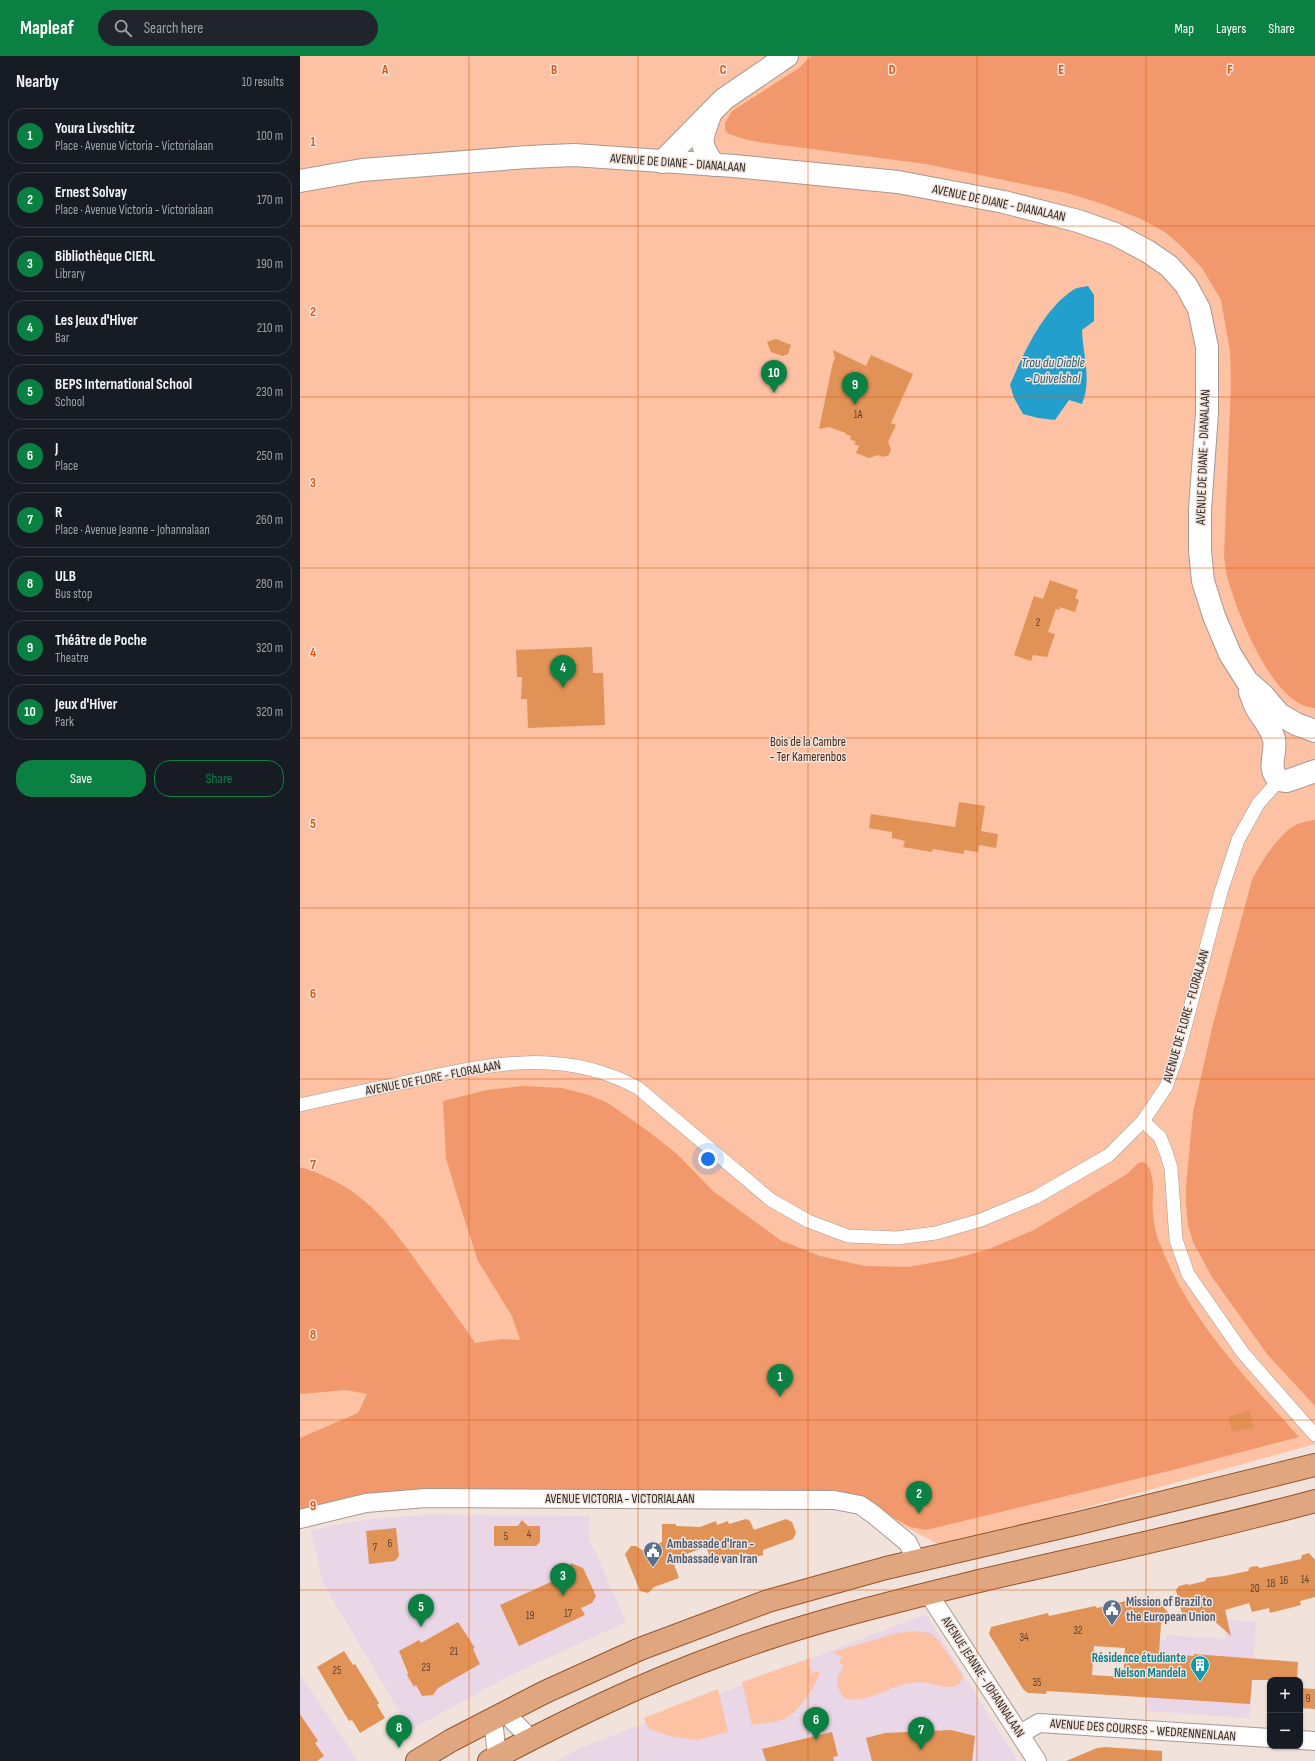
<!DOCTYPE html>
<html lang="en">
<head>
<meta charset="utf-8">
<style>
  body { margin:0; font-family:"Sofia Sans Condensed",sans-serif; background:#20242c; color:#f1f3f6 }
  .controls { position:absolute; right:12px; bottom:12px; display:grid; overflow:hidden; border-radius:8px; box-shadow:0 1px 3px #0004 }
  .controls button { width:36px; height:36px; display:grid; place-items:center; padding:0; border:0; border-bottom:1px solid #363941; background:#171b24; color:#f1f3f6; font:20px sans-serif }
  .you { position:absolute; left:408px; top:1103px; width:14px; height:14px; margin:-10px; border:3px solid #fff; border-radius:50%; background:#1a73e8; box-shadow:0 0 0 6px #1a73e833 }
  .badge { display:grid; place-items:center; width:26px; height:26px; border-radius:50%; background:#0b8043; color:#fff; font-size:13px; font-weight:700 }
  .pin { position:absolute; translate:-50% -33px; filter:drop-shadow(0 1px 2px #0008) }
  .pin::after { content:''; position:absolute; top:21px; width:14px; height:12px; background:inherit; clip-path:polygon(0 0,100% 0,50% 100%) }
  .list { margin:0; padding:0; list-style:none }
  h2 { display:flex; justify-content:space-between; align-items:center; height:52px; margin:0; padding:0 16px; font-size:17px }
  h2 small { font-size:13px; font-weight:400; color:#9ea1a6 }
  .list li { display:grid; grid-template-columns:26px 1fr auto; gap:12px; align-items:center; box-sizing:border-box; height:56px; margin:0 8px 8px; padding:0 8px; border:1px solid #363941; border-radius:16px }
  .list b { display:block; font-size:15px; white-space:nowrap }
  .list p { margin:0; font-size:13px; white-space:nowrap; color:#9ea1a6 }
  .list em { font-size:13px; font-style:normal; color:#9ea1a6 }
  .actions { display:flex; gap:8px; padding:12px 16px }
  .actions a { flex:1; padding:9px 0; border:1px solid #0b8043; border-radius:16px; text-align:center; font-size:14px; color:#0b8043 }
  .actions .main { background:#0b8043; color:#fff }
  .icon { flex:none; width:22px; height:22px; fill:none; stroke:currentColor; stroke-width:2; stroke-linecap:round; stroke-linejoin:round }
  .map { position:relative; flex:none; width:1015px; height:1705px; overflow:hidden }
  header { display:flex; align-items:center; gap:24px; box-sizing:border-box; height:56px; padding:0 20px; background:#0b8043; color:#fff }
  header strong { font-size:19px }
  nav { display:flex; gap:22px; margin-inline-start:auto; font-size:14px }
  .search { width:280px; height:36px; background:#20242c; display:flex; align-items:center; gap:10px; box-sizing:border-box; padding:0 14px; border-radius:22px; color:#9ea1a6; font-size:15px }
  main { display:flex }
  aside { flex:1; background:#171b24 }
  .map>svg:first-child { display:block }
  .education { fill:#e9d6e6 }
  .green { fill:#fdc1a3 }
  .forest { fill:#f1996c }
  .water { fill:#239fcd }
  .building { fill:#e19257; fill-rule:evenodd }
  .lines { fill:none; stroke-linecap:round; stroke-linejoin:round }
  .pedestrian-casing { stroke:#a69992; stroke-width:14 }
  .minor-casing { stroke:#a69992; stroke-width:20 }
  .tertiary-casing { stroke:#a69992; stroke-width:24 }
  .primary-casing { stroke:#95542a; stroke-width:24 }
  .pedestrian { stroke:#fff; stroke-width:13 }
  .minor { stroke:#fff; stroke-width:18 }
  .tertiary { stroke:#fff; stroke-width:22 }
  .primary { stroke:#e0a680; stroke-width:22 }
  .grid { fill:none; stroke:#df570d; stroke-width:1; stroke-opacity:0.55 }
  .labels { text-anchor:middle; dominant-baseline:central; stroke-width:3; stroke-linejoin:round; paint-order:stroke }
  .number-label { font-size:11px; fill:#5b4332 }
  .street-label { font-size:13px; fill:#2e2926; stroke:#f1e3dc }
  .park-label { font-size:13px; fill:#492613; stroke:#f1e3dc }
  .service-label { font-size:13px; font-weight:bold; fill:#4e5e75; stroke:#f1e3dc; text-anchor:start }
  .culture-label { font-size:13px; font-weight:bold; fill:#0d838f; stroke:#f1e3dc; text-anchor:end }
  .water-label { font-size:14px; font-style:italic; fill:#2e5c70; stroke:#f1e3dc }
  .grid-label { font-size:13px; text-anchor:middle; font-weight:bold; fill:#df570d; stroke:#f1e3dc; stroke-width:3; stroke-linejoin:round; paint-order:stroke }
</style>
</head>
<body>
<header>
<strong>Mapleaf</strong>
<div class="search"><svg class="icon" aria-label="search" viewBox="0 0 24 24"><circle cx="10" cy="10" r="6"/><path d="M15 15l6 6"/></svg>Search here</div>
<nav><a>Map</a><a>Layers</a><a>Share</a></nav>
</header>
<main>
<aside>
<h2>Nearby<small>10 results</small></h2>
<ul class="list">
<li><span class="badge">1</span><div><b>Youra Livschitz</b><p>Place · Avenue Victoria - Victorialaan</p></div><em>100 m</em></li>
<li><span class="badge">2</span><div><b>Ernest Solvay</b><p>Place · Avenue Victoria - Victorialaan</p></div><em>170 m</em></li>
<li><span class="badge">3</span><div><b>Bibliothèque CIERL</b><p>Library</p></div><em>190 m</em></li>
<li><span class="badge">4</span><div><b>Les Jeux d'Hiver</b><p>Bar</p></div><em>210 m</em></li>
<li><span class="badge">5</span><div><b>BEPS International School</b><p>School</p></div><em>230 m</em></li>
<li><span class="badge">6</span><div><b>J</b><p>Place</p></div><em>250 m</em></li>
<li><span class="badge">7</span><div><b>R</b><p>Place · Avenue Jeanne - Johannalaan</p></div><em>260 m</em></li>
<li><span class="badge">8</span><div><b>ULB</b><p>Bus stop</p></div><em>280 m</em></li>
<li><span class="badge">9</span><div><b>Théâtre de Poche</b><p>Theatre</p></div><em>320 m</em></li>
<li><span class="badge">10</span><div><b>Jeux d'Hiver</b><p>Park</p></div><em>320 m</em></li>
</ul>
<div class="actions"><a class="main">Save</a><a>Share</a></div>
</aside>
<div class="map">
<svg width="1015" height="1705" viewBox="0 0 1015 1705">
  <rect width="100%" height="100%" fill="#f1e3dc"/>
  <!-- education -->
  <g class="education">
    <polygon points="125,1459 290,1460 289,1482 326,1566 215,1617 110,1674 22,1525 11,1474 63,1464"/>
    <polygon points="626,1558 717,1705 257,1705 278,1693"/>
    <polygon points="927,1564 956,1566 950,1662 846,1655 850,1596 855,1584 866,1584 867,1579 925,1583"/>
    <polygon points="0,1618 58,1705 0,1705"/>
  </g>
  <!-- green -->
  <g class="green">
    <polygon points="0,0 1015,0 1015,1388 643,1491 574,1454 125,1436 0,1460"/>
    <path d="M613,1575L630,1577L639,1585L663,1621C657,1638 640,1629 628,1627C623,1626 617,1626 612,1627C589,1629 567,1649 544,1642C535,1628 535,1623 544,1610L539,1606L542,1601L535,1597L533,1599V1596L598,1577Z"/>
    <path d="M511,1602L509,1608L512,1617L520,1615C518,1628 497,1657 486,1662C476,1667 462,1667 452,1669L442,1626Z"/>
    <polygon points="418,1633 428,1676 397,1684 369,1680 348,1672 344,1662"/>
  </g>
  <!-- forest -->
  <g class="forest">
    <path d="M511,0H1015V652C974,651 939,561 929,527C926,518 925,509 924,500L931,328L930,295L921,244L902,212L880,189L865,176L841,163L800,147L767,137L626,108L459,86L444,83L429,78L425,74V67L432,55L499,12Z"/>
    <path d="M1015,764V1350L967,1298L912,1221L893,1186L888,1169L886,1148V1130L893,1056L913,968L952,824C958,810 980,777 994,770C1000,766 1009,765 1015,764Z"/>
    <path d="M223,1030L262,1032L289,1039L308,1047L348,1075L377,1098L413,1135L480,1184L520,1200L565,1210L608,1211L653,1203L689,1193L734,1174L827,1118L838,1107L844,1106C858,1119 851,1141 853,1158C854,1169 856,1180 861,1190C889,1264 947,1323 999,1381L877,1413L626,1474L610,1471L585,1457L481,1436L124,1433L63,1438L0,1458V1382L58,1357L67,1338L46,1334L0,1338V1111C65,1131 89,1167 127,1220C143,1242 160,1264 175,1287L202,1283L220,1284L212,1260L178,1205L159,1146L146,1102L143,1045L187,1034Z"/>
  </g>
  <!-- water -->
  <path class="water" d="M788,230L794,239V265L782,274C783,300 792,324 782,348L769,344L755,364L738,362L723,358L714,342L710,329C724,296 743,254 773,234C777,231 784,231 788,230Z"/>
  <!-- building -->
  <g class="building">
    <polygon points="476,283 491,289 488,298 483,300 471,296 467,286"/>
    <polygon points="533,294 566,310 571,299 613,318 591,367 596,369 588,386 591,393 589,399 583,401 578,399 569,402 556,397 559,390 554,388 556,386 550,383 551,380 545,378 546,377 529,371 519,373 533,306 535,303"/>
    <polygon points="750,524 778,534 775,542 779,544 775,556 760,551 759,554 756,553 748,576 755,578 747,601 733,599 731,605 714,599 734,540 743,543"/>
    <polygon points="292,591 293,617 303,617 305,669 228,672 227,643 221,643 222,621 217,621 216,594"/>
    <polygon points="659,746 685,750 681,775 698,778 696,792 679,789 678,796 664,794 664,798 633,793 632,796 603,791 605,785 592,782 592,776 569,772 571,758 655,771"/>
    <polygon points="950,1355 954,1372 932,1376 928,1361"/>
    <polygon points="446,1463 450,1465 454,1474 486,1463 492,1466 496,1477 493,1483 463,1494 463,1499 450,1503 446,1497 413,1509 406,1491 372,1503 379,1522 354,1531 348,1537 340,1535 325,1498 331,1490 336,1490 342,1494 362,1486 362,1468 376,1468 376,1470 400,1471 416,1465 417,1469 428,1465 429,1468"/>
    <polygon points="222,1464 228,1470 240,1470 240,1486 236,1490 194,1490 194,1470 218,1470"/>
    <polygon points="96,1472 99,1500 95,1505 69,1508 66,1475"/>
    <polygon points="1009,1497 1015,1504 1015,1541 1000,1545 1001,1549 970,1557 969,1552 952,1556 949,1547 925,1554 931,1580 909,1560 884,1566 876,1534 879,1530 887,1528 889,1529 905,1525 907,1522 924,1520 948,1515 950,1511 957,1510 960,1512 1001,1503 1002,1499"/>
    <polygon points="271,1507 283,1512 296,1540 292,1547 281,1552 285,1559 219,1590 200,1549 264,1520 264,1517 268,1516"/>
    <path d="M838,1542L856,1543L875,1564L861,1567L859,1598L894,1600V1598L998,1606L997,1624H952L950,1648L747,1635L746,1638L731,1637H728L723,1633L689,1578L691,1571L748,1557L749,1560L795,1550L797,1552ZM794,1590L825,1592L823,1621L792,1619Z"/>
    <polygon points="158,1566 175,1592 173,1593 180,1608 138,1632 133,1639 122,1640 116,1629 114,1631 107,1619 108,1617 99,1595 119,1584 121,1587"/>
    <polygon points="44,1595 53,1609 55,1608 79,1647 77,1649 85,1662 60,1677 52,1664 49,1665 17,1611"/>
    <polygon points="1000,1632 1015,1633 1015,1653 1000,1652"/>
    <polygon points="0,1658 18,1685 15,1687 24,1700 17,1705 0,1705"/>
    <polygon points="651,1674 675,1680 672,1705 572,1705 566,1682 585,1677"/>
    <polygon points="532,1676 538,1700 533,1701 534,1705 466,1705 462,1693"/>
    <polygon points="805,1691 862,1695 862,1705 766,1705 797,1692"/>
  </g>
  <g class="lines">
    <defs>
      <g id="pedestrian">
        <path d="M0,1049C39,1040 77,1032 116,1024C193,1007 265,992 338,1032L471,1144L508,1165L548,1180L597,1182L636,1177L681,1164L736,1141L809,1099L843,1065L866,1031L878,997L921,836L938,784L958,748L979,724"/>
        <polyline points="843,1065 860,1081 866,1096 871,1112 876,1184 888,1218 943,1297 1015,1379"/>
      </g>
      <g id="minor">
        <polyline points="0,1463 66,1447 126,1442 534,1444 560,1449 573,1458 608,1487 616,1504"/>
        <polyline points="628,1537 737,1705"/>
        <polyline points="205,1657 231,1683"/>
        <polyline points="193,1663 197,1700"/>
        <polyline points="720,1678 739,1667 970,1682"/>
        <polyline points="1000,1684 1015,1685"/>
      </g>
      <g id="tertiary">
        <path d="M410,59C401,84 398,87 414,109"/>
        <polyline points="362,106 424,43 487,0"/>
        <polyline points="0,125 62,114 228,101 274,99 434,110 598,126 704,146 778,165 815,178 847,195 869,210 886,229 899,253 907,291 907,357 900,454 900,495 903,525 914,560 930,598 947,625 963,639 979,658 996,668 1015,675"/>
        <path d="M950,636C952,641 953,646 956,651C961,661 971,671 974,683C977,698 966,712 979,724L987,725L1015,715"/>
      </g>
      <g id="primary">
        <polyline points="117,1705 152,1684 245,1636 340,1593 468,1545 586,1512 779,1467 1015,1409"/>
        <path d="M189,1705C265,1665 342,1627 423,1598C506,1567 593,1546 679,1525C791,1499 904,1475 1015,1445"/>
      </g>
    </defs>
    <!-- pedestrian casing -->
    <use href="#pedestrian" class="pedestrian-casing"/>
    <!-- minor casing -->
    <use href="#minor" class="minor-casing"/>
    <!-- tertiary casing -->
    <use href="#tertiary" class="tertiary-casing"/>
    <!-- primary casing -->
    <use href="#primary" class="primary-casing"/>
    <!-- pedestrian -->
    <use href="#pedestrian" class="pedestrian"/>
    <!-- minor -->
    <use href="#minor" class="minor"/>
    <!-- tertiary -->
    <use href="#tertiary" class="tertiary"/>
    <!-- primary -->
    <use href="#primary" class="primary"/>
  </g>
  <!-- grid -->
  <path class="grid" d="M169,0V1705M338,0V1705M508,0V1705M677,0V1705M846,0V1705M0,170H1015M0,341H1015M0,512H1015M0,682H1015M0,852H1015M0,1023H1015M0,1194H1015M0,1364H1015M0,1534H1015"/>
  <!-- icons -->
  <defs>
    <symbol id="civic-pin" viewBox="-11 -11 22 30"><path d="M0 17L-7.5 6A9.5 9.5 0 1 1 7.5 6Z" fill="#5c6f8a" stroke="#f1e3dc"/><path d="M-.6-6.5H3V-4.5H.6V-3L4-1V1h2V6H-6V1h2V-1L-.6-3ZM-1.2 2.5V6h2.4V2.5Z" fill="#fff"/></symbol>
    <symbol id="building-pin" viewBox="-11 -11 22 30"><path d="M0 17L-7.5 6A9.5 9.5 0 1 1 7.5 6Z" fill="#0f9aa8" stroke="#f1e3dc"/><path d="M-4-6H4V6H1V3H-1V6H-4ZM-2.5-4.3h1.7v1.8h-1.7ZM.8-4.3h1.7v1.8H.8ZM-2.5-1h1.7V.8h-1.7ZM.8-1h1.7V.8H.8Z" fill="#fff"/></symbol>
  </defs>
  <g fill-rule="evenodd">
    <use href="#civic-pin" x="342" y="1484" width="22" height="30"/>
    <use href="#civic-pin" x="801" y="1542" width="22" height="30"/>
    <use href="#building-pin" x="889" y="1598" width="22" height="30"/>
  </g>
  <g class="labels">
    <!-- number labels -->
    <g class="number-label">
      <text x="558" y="358">1A</text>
      <text x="738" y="566">2</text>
      <text x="229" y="1478">4</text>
      <text x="206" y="1480">5</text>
      <text x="90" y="1487">6</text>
      <text x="75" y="1491">7</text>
      <text x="1005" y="1523">14</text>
      <text x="984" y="1524">16</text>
      <text x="971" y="1527">18</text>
      <text x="955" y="1532">20</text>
      <text x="268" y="1557">17</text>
      <text x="230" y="1559">19</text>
      <text x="778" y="1574">32</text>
      <text x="724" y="1581">34</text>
      <text x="154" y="1595">21</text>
      <text x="126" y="1611">23</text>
      <text x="37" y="1614">25</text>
      <text x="737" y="1626">35</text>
      <text x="1008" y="1642">9</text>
    </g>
    <!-- street labels -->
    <g class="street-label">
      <text transform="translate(378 107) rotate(4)">AVENUE DE DIANE - DIANALAAN</text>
      <text transform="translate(699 147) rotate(12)">AVENUE DE DIANE - DIANALAAN</text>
      <text transform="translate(903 401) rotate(-88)">AVENUE DE DIANE - DIANALAAN</text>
      <text transform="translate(886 960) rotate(-74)">AVENUE DE FLORE - FLORALAAN</text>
      <text transform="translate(133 1022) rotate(-11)">AVENUE DE FLORE - FLORALAAN</text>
      <text x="320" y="1443">AVENUE VICTORIA - VICTORIALAAN</text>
      <text transform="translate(683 1621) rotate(57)">AVENUE JEANNE - JOHANNALAAN</text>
      <text transform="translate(843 1674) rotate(4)">AVENUE DES COURSES - WEDRENNENLAAN</text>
    </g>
    <!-- park labels -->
    <g class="park-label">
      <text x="508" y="686">Bois de la Cambre<tspan x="508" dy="15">- Ter Kamerenbos</tspan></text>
    </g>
    <!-- service labels -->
    <g class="service-label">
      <text x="367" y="1488">Ambassade d'Iran -<tspan x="367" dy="15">Ambassade van Iran</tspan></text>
      <text x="826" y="1546">Mission of Brazil to<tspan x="826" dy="15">the European Union</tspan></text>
    </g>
    <!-- culture labels -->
    <g class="culture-label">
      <text x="886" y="1602">Résidence étudiante<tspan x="886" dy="15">Nelson Mandela</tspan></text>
    </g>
    <!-- water labels -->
    <g class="water-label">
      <text x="753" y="306">Trou du Diable<tspan x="753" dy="16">- Duivelshol</tspan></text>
    </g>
  </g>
  <g class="grid-label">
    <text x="85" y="18">A</text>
    <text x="254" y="18">B</text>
    <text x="423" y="18">C</text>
    <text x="592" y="18">D</text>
    <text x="761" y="18">E</text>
    <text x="930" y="18">F</text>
    <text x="13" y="90">1</text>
    <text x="13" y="260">2</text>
    <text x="13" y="431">3</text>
    <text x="13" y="601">4</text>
    <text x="13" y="772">5</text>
    <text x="13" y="942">6</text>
    <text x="13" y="1113">7</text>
    <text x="13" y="1283">8</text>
    <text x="13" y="1454">9</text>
  </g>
</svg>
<div class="controls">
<button>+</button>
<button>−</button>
</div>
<div class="you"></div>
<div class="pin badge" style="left:480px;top:1341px">1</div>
<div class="pin badge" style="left:619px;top:1458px">2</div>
<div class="pin badge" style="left:263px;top:1540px">3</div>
<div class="pin badge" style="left:263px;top:632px">4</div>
<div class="pin badge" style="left:121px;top:1571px">5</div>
<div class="pin badge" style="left:516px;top:1684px">6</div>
<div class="pin badge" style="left:621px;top:1694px">7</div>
<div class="pin badge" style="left:99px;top:1692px">8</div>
<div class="pin badge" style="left:555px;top:349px">9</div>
<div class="pin badge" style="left:474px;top:337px">10</div>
</div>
</main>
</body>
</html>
